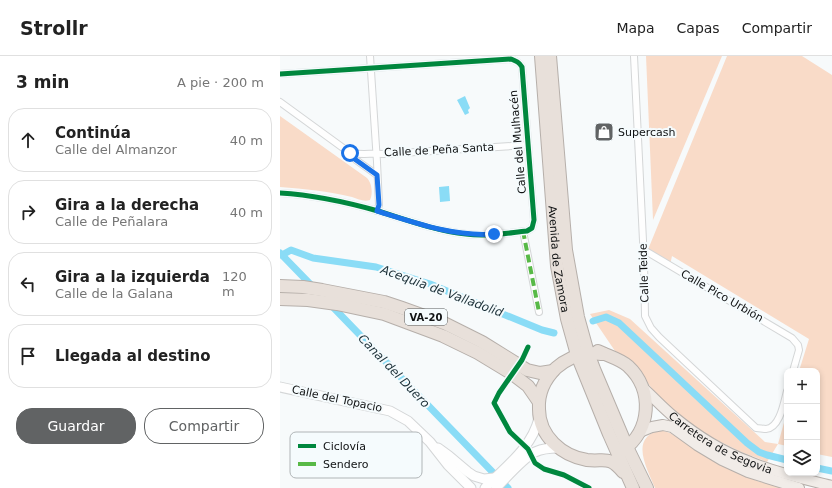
<!DOCTYPE html>
<html lang="es">
<head>
<meta charset="utf-8">
<style>
  body { margin:0; font-family:"DejaVu Sans",sans-serif; background:#f6f6f6; color:#222 }
  .controls { position:absolute; right:12px; bottom:12px; display:grid; overflow:hidden; border-radius:8px; box-shadow:0 2px 6px #0003 }
  .controls button { width:36px; height:36px; display:grid; place-items:center; padding:0; border:0; border-bottom:1px solid #e0e0e0; background:#fff; color:#222; font:20px sans-serif }
  .stop { position:absolute; width:12px; height:12px; margin:-9px; border:3px solid #1a73e8; border-radius:50%; background:#fff }
  .stop.end { background:#1a73e8; border-color:#fff; box-shadow:0 1px 4px #0008 }
  .list { margin:0; padding:0; list-style:none }
  h2 { display:flex; justify-content:space-between; align-items:center; height:52px; margin:0; padding:0 16px; font-size:17px }
  h2 small { font-size:13px; font-weight:400; color:#767676 }
  .list li { display:grid; grid-template-columns:26px 1fr auto; gap:12px; align-items:center; box-sizing:border-box; height:64px; margin:0 8px 8px; padding:0 8px; border:1px solid #e0e0e0; border-radius:16px }
  .list b { display:block; font-size:15px; white-space:nowrap }
  .list p { margin:0; font-size:13px; white-space:nowrap; color:#767676 }
  .list em { font-size:13px; font-style:normal; color:#767676 }
  .actions { display:flex; gap:8px; padding:12px 16px }
  .actions a { flex:1; padding:9px 0; border:1px solid #616364; border-radius:16px; text-align:center; font-size:14px; color:#616364 }
  .actions .main { background:#616364; color:#fff }
  .icon { flex:none; width:22px; height:22px; fill:none; stroke:currentColor; stroke-width:2; stroke-linecap:round; stroke-linejoin:round }
  .map { position:relative; flex:none; width:552px; height:432px; overflow:hidden }
  header { display:flex; align-items:center; gap:24px; box-sizing:border-box; height:56px; padding:0 20px; background:#fff; border-bottom:1px solid #e0e0e0 }
  header strong { font-size:19px }
  nav { display:flex; gap:22px; margin-inline-start:auto; font-size:14px }
  main { display:flex }
  aside { flex:1; background:#fff }
  .map>svg:first-child { display:block }
  .green { fill:#f9dbc8 }
  .water { fill:#8adcf6 }
  .lines { fill:none; stroke-linecap:round; stroke-linejoin:round }
  .canal { stroke:#8adcf6; stroke-width:7 }
  .street-casing { stroke:#d4d6d7; stroke-width:8 }
  .secondary-casing { stroke:#d4d6d7; stroke-width:11 }
  .primary-casing { stroke:#b6afaa; stroke-width:12 }
  .highway-casing { stroke:#b6afaa; stroke-width:14 }
  .street { stroke:#fefefe; stroke-width:6 }
  .secondary { stroke:#fefefe; stroke-width:9 }
  .primary { stroke:#f1ece8; stroke-width:10 }
  .highway { stroke:#e8e0da; stroke-width:12 }
  .quiet { stroke:#58b947; stroke-width:4; stroke-dasharray:8 4; stroke-linecap:butt }
  .cycleway-casing { stroke:#f5fbfd; stroke-width:8 }
  .cycleway { stroke:#00873e; stroke-width:5 }
  .route { stroke:#1a73e8; stroke-width:5 }
  .labels { text-anchor:middle; dominant-baseline:central; stroke-width:4; stroke-linejoin:round; paint-order:stroke }
  .shield { fill:#f5fbfd; stroke:#555859; stroke-width:1 }
  .shield-label { font-size:10px; font-weight:bold; fill:#101213 }
  .poi-label { font-size:11px; fill:#101213; stroke:#f5fbfd; text-anchor:start }
  .street-label { font-size:11px; fill:#101213; stroke:#f5fbfd }
  .water-label { font-size:12px; font-style:italic; fill:#1b2f37; stroke:#f5fbfd }
  .key { fill:#f5fbfd; stroke:#b0b5b7; stroke-width:1 }
  .key-label { font-size:11px; fill:#101213 }
</style>
</head>
<body>
<header>
<strong>Strollr</strong>
<nav><a>Mapa</a><a>Capas</a><a>Compartir</a></nav>
</header>
<main>
<aside>
<h2>3 min<small>A pie · 200 m</small></h2>
<ul class="list">
<li><svg class="icon" aria-label="ahead" viewBox="0 0 24 24"><path d="M12 20V5M6 11l6-6 6 6"/></svg><div><b>Continúa</b><p>Calle del Almanzor</p></div><em>40 m</em></li>
<li><svg class="icon" aria-label="right" viewBox="0 0 24 24"><path d="M7 20v-9h11M14 6l5 5-5 5"/></svg><div><b>Gira a la derecha</b><p>Calle de Peñalara</p></div><em>40 m</em></li>
<li><svg class="icon" aria-label="left" viewBox="0 0 24 24"><path d="M17 20v-9H6M10 6l-5 5 5 5"/></svg><div><b>Gira a la izquierda</b><p>Calle de la Galana</p></div><em>120 m</em></li>
<li><svg class="icon" aria-label="arrive" viewBox="0 0 24 24"><path d="M6 21V4h12l-3 4 3 4H6"/></svg><div><b>Llegada al destino</b></div></li>
</ul>
<div class="actions"><a class="main">Guardar</a><a>Compartir</a></div>
</aside>
<div class="map">
<svg width="552" height="432" viewBox="0 0 552 432">
  <rect width="100%" height="100%" fill="#f7fafb"/>
  <!-- green -->
  <g class="green">
    <polygon points="366,0 442,0 373,164"/>
    <polygon points="447,0 522,0 552,19 552,401 537,398 537,315 519,315 529,283 392,200 390,209 367,196"/>
    <path d="M0,60L87,122C92,127 93,138 90,144C84,146 78,143 72,141C48,135 24,133 0,131Z"/>
    <polygon points="329,254 350,263 485,386 498,388 507,356 507,390 498,388 487,406 459,395 425,378 396,358 377,339 353,308 335,295 310,258"/>
    <path d="M381,374L390,377L445,410L477,425L504,432H375C370,419 355,393 367,381C370,377 376,376 381,374Z"/>
  </g>
  <!-- water -->
  <g class="water">
    <polygon points="185,40 190,52 188,54 189,57 185,59 177,44"/>
    <polygon points="169,130 170,145 160,146 159,131"/>
  </g>
  <g class="lines">
    <!-- canal -->
    <g class="canal">
      <polyline points="0,197 35,233"/>
      <polyline points="2,199 11,194 33,202 96,211 150,228 196,247 262,274 274,277"/>
      <polyline points="49,247 228,432"/>
      <polyline points="313,265 326,261 339,267 467,387 479,396 487,399 507,404"/>
      <polyline points="537,412 552,415"/>
    </g>
    <defs>
      <g id="street">
        <polyline points="90,0 97,106 99,149 97,155"/>
        <path d="M354,0L364,205L365,260L371,272L379,281L476,372C479,372 483,373 486,373C500,372 504,346 507,335"/>
        <path d="M0,18L231,3C236,5 239,6 242,11L254,164L252,172L247,175C227,177 206,181 186,178C156,175 127,164 98,155C66,146 34,139 0,137"/>
        <polyline points="0,46 70,97 76,104 97,119"/>
        <path d="M70,97C82,99 93,97 104,98L248,89"/>
        <polyline points="243,175 259,256"/>
        <polyline points="364,194 512,282 518,289 519,294 513,315"/>
      </g>
      <g id="secondary">
        <polyline points="0,331 110,355 128,365 150,386 168,409 191,432"/>
        <polyline points="158,392 169,400 188,416 194,420 204,423 214,422"/>
        <path d="M205,432C225,411 252,392 259,362"/>
        <path d="M216,432C226,422 243,402 255,396C263,392 271,392 279,392"/>
      </g>
      <g id="primary">
        <path id="s1" d="M363,332C373,341 383,352 394,361C417,380 443,396 470,406C496,417 525,423 552,430"/>
        <polyline points="360,376 372,371 383,369 392,371 417,389 442,404 468,416 519,432"/>
      </g>
      <g id="highway">
        <path id="s2" d="M261,0L277,210L287,263L297,299L329,378L353,432"/>
        <polyline points="270,0 286,194 298,261 308,297 314,313 347,391 367,432"/>
        <polyline points="0,230 23,231 42,234 104,246 122,252 164,267 202,286 247,314 260,317 273,315"/>
        <polyline points="0,243 28,244 57,248 85,254 104,258 163,280 198,297 231,317 248,330 259,346"/>
        <path d="M318,295C328,300 340,303 348,310C374,334 371,375 343,394"/>
        <path d="M324,298C319,298 314,297 309,297C298,298 285,304 276,312C265,323 258,337 259,353C259,380 282,400 307,404C325,406 329,399 343,416"/>
      </g>
    </defs>
    <!-- street casing -->
    <use href="#street" class="street-casing"/>
    <!-- secondary casing -->
    <use href="#secondary" class="secondary-casing"/>
    <!-- primary casing -->
    <use href="#primary" class="primary-casing"/>
    <!-- highway casing -->
    <use href="#highway" class="highway-casing"/>
    <!-- street -->
    <use href="#street" class="street"/>
    <!-- secondary -->
    <use href="#secondary" class="secondary"/>
    <!-- primary -->
    <use href="#primary" class="primary"/>
    <!-- highway -->
    <use href="#highway" class="highway"/>
    <!-- quiet -->
    <polyline class="quiet" points="243,175 259,256"/>
    <defs>
      <g id="cycleway">
        <path d="M0,18L231,3C236,5 239,6 242,11L254,164L252,172L247,175C227,177 206,181 186,178C156,175 127,164 98,155C66,146 34,139 0,137"/>
        <polyline points="248,291 242,304 219,337 214,347 230,376 248,393 255,407 264,413 284,419 309,432"/>
      </g>
    </defs>
    <!-- cycleway casing -->
    <use href="#cycleway" class="cycleway-casing"/>
    <!-- cycleway -->
    <use href="#cycleway" class="cycleway"/>
  </g>
  <g class="lines">
    <!-- route -->
    <path class="route" d="M70,97L76,104L97,119L99,149L97,155C135,167 174,181 214,178"/>
  </g>
  <!-- icons -->
  <defs>
    <symbol id="shop-square" viewBox="-11 -11 22 22"><rect x="-9" y="-9" width="18" height="18" rx="4" fill="#616364" stroke="#f5fbfd"/><path d="M-5-2.5h2.3a2.7 3.5 0 0 1 5.4 0H5L5.5 6h-11ZM-1.5-2.5h3a1.5 2.3 0 0 0-3 0Z" fill="#fff"/></symbol>
  </defs>
  <g fill-rule="evenodd">
    <use href="#shop-square" x="313" y="65" width="22" height="22"/>
  </g>
  <g class="labels">
    <!-- shield labels -->
    <rect class="shield" x="125" y="253" width="42" height="16" rx="3"/>
    <g class="shield-label">
      <text x="146" y="261">VA-20</text>
    </g>
    <!-- poi labels -->
    <g class="poi-label">
      <text x="338" y="76">Supercash</text>
    </g>
    <!-- street labels -->
    <g class="street-label">
      <text transform="translate(238 86) rotate(-95)">Calle del Mulhacén</text>
      <text transform="translate(159 94) rotate(-3)">Calle de Peña Santa</text>
      <text stroke="none"><textPath href="#s2" startOffset="204">Avenida de Zamora</textPath></text>
      <text transform="translate(364 217) rotate(-92)">Calle Teide</text>
      <text transform="translate(442 240) rotate(30)">Calle Pico Urbión</text>
      <text transform="translate(57 343) rotate(12)">Calle del Topacio</text>
      <text stroke="none"><textPath href="#s1" startOffset="96">Carretera de Segovia</textPath></text>
    </g>
    <!-- water labels -->
    <g class="water-label">
      <text transform="translate(162 235) rotate(20)">Acequia de Valladolid</text>
      <text transform="translate(114 315) rotate(46)">Canal del Duero</text>
    </g>
  </g>
  <!-- legend -->
  <rect x="10" y="376" width="132" height="46" rx="6" class="key"/>
  <rect x="18" y="388" width="18" height="4" fill="#00873e"/>
  <rect x="18" y="406" width="18" height="4" fill="#58b947"/>
  <g class="key-label">
    <text x="43" y="394">Ciclovía</text>
    <text x="43" y="412">Sendero</text>
  </g>
</svg>
<div class="controls">
<button>+</button>
<button>−</button>
<button><svg class="icon" aria-label="layers" viewBox="0 0 24 24"><path d="M12 4l9 5-9 5-9-5zM3 14l9 5 9-5"/></svg></button>
</div>
<div class="stop" style="left:70px;top:97px"></div>
<div class="stop end" style="left:214px;top:178px"></div>
</div>
</main>
</body>
</html>
